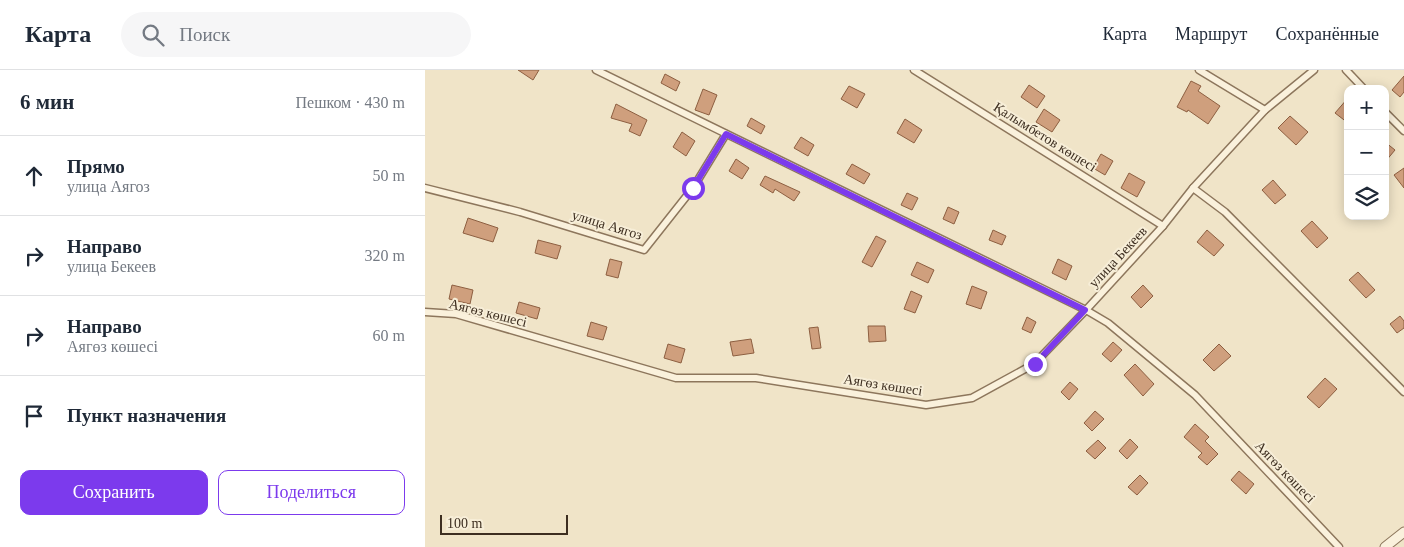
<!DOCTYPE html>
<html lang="ru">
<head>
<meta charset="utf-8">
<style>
  body { margin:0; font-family:"Times New Roman",serif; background:#f6f6f7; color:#1f2937 }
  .controls { position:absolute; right:15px; top:15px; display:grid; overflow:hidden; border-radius:10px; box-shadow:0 2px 12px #0003 }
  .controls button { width:45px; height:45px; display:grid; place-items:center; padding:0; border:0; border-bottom:1px solid #e0e1e3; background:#fff; color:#1f2937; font:25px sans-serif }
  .scale { position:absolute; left:15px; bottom:12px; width:128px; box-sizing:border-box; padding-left:5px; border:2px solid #3d2e20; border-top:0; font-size:14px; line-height:18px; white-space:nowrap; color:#3d2e20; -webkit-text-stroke:4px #f7eed8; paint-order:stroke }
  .stop { position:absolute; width:15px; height:15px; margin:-11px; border:4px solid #7c3aed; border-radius:50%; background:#fff }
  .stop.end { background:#7c3aed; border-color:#fff; box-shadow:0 1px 5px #0008 }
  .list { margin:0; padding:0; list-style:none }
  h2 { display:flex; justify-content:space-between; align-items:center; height:65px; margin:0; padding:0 20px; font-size:21px }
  h2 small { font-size:16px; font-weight:400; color:#747a83 }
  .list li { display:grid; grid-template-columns:32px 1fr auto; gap:15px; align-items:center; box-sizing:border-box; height:80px; padding:0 20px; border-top:1px solid #e0e1e3 }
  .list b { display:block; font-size:19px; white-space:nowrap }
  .list p { margin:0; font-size:16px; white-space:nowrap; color:#747a83 }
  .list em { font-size:16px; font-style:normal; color:#747a83 }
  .actions { display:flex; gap:10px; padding:15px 20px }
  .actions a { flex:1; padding:11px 0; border:1px solid #7c3aed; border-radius:10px; text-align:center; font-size:18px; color:#7c3aed }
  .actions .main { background:#7c3aed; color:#fff }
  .icon { flex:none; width:28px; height:28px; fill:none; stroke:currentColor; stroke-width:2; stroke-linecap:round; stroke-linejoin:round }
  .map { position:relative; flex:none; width:979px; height:477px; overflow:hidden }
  header { display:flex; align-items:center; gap:30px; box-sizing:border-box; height:70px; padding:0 25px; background:#fff; border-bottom:1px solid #e0e1e3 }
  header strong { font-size:24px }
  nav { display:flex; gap:28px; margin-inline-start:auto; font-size:18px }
  .search { width:350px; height:45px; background:#f6f6f7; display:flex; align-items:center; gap:12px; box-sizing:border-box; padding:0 18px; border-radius:28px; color:#747a83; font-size:19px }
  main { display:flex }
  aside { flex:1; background:#fff }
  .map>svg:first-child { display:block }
  .building { fill:#cf9f7d; stroke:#8d5f41 }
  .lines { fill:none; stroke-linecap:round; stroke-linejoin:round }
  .minor-casing { stroke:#8d765c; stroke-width:9 }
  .tertiary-casing { stroke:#8d765c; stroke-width:11 }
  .minor { stroke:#faf1dc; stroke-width:6 }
  .tertiary { stroke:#faf1dc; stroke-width:9 }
  .route { stroke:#7c3aed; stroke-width:6 }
  .labels { text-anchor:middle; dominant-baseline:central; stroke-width:4; stroke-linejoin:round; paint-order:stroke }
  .street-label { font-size:14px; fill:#3d2e20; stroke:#f7eed8 }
</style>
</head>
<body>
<header>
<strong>Карта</strong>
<div class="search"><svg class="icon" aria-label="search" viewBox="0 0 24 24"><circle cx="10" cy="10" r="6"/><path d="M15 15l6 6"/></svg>Поиск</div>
<nav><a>Карта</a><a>Маршрут</a><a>Сохранённые</a></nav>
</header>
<main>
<aside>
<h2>6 мин<small>Пешком · 430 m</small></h2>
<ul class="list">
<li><svg class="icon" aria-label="ahead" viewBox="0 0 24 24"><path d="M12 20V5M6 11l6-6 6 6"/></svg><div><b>Прямо</b><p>улица Аягоз</p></div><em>50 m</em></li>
<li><svg class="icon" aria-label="right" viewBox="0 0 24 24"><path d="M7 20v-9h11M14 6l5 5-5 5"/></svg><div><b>Направо</b><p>улица Бекеев</p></div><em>320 m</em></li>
<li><svg class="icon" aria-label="right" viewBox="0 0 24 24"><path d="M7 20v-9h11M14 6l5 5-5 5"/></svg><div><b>Направо</b><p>Аягөз көшесі</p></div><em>60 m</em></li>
<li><svg class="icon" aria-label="arrive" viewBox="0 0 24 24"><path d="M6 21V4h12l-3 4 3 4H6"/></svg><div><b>Пункт назначения</b></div></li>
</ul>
<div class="actions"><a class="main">Сохранить</a><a>Поделиться</a></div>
</aside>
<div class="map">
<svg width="979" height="477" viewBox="0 0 979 477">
  <rect width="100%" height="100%" fill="#f0e4c8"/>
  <!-- building -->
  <g class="building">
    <polygon points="93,0 114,0 108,10"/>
    <polygon points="240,4 255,12 251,21 236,13"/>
    <polygon points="979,6 979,22 975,27 967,20"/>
    <polygon points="766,11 776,16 773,21 795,36 783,54 763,40 762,42 752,37"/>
    <polygon points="604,15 620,26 612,38 596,27"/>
    <polygon points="424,16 440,24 432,38 416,29"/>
    <polygon points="278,19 292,25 284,45 270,40"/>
    <polygon points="923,28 923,53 910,43"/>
    <polygon points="191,34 222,50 215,66 204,61 207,54 186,48"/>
    <polygon points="619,39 635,50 627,62 611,52"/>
    <polygon points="865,46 883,62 871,75 853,58"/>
    <polygon points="326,48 340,56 336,64 322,56"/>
    <polygon points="480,49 497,60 489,73 472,63"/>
    <polygon points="257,62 270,71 261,86 248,77"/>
    <polygon points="376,67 389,75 383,86 369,78"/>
    <polygon points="960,72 970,80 960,92"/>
    <polygon points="676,84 688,91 680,105 668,98"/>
    <polygon points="311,89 324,98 317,109 304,101"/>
    <polygon points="427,94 445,104 439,114 421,104"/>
    <polygon points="979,98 979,118 969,105"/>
    <polygon points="704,103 720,112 712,127 696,118"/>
    <polygon points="340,106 375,122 369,131 350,119 348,123 335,115"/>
    <polygon points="848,110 861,125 850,134 837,120"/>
    <polygon points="482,123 493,128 487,140 476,135"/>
    <polygon points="523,137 534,142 529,154 518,149"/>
    <polygon points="43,148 73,158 68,172 38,163"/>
    <polygon points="887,151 903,168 892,178 876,161"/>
    <polygon points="568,160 581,166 577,175 564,170"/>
    <polygon points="782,160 799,175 789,186 772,172"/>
    <polygon points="451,166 461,171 447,197 437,192"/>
    <polygon points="113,170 136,176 132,189 110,183"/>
    <polygon points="185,189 197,192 193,208 181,205"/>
    <polygon points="633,189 647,196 641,210 627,203"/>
    <polygon points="492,192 509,200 503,213 486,205"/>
    <polygon points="933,202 950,220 941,228 924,210"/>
    <polygon points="27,215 48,220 45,234 24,229"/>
    <polygon points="718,215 728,226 716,238 706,227"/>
    <polygon points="547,216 562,222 556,239 541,234"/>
    <polygon points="486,221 497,226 490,243 479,239"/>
    <polygon points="94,232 115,238 112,249 91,243"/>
    <polygon points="975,246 979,251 979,258 972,263 965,254"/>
    <polygon points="602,247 611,252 606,263 597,259"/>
    <polygon points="166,252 182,257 178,270 162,266"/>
    <polygon points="443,256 460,256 461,271 444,272"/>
    <polygon points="393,257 396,278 387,279 384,258"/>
    <polygon points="326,269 329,283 308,286 305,272"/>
    <polygon points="688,272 697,280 686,292 677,284"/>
    <polygon points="243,274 260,279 256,293 239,288"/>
    <polygon points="794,274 806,286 789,301 778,290"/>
    <polygon points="710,294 729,314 718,326 699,305"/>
    <polygon points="900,308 912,319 894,338 882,327"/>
    <polygon points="645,312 653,319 644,330 636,322"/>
    <polygon points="670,341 679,349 667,361 659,353"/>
    <polygon points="770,354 784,367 780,371 793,384 782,395 773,387 777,383 759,367"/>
    <polygon points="705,369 713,377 702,389 694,381"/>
    <polygon points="673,370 681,378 670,389 661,381"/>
    <polygon points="814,401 829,414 821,424 806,410"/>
    <polygon points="715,405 723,413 712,425 703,417"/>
  </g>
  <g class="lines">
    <defs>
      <g id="minor">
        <polyline points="171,0 661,240 738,156 768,118 800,142 979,322"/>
        <polyline points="489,0 738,156"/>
        <polyline points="774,0 840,40"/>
        <polyline points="921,0 939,19"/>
        <polyline points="960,42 979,61"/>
        <polyline points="0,118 95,142 219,180 268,118 301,64"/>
        <polyline points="768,118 840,40 889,0"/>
        <polyline points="0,242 31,244 251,308 331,308 501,335 547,328 609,294 661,240 683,253 770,325 914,477"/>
      </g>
      <polyline id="tertiary" points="960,477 979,462"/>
    </defs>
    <!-- minor casing -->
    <use href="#minor" class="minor-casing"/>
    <!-- tertiary casing -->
    <use href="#tertiary" class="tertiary-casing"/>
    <!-- minor -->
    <use href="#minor" class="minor"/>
    <!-- tertiary -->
    <use href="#tertiary" class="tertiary"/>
  </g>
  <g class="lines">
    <!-- route -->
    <polyline class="route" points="268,118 301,64 660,240 610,294"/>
  </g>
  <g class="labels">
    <!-- street labels -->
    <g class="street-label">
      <text transform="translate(620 67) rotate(32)">Қалымбетов көшесі</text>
      <text transform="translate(182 155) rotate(17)">улица Аягоз</text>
      <text transform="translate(693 187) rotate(-47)">улица Бекеев</text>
      <text transform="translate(63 243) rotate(14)">Аягөз көшесі</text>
      <text transform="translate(458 315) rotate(9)">Аягөз көшесі</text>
      <text transform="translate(860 402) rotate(46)">Аягөз көшесі</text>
    </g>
  </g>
</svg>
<div class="controls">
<button>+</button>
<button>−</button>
<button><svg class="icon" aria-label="layers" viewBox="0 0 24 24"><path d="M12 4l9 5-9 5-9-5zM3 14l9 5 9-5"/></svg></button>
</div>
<div class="scale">100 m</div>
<div class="stop" style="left:268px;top:118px"></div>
<div class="stop end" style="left:610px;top:294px"></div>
</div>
</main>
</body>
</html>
